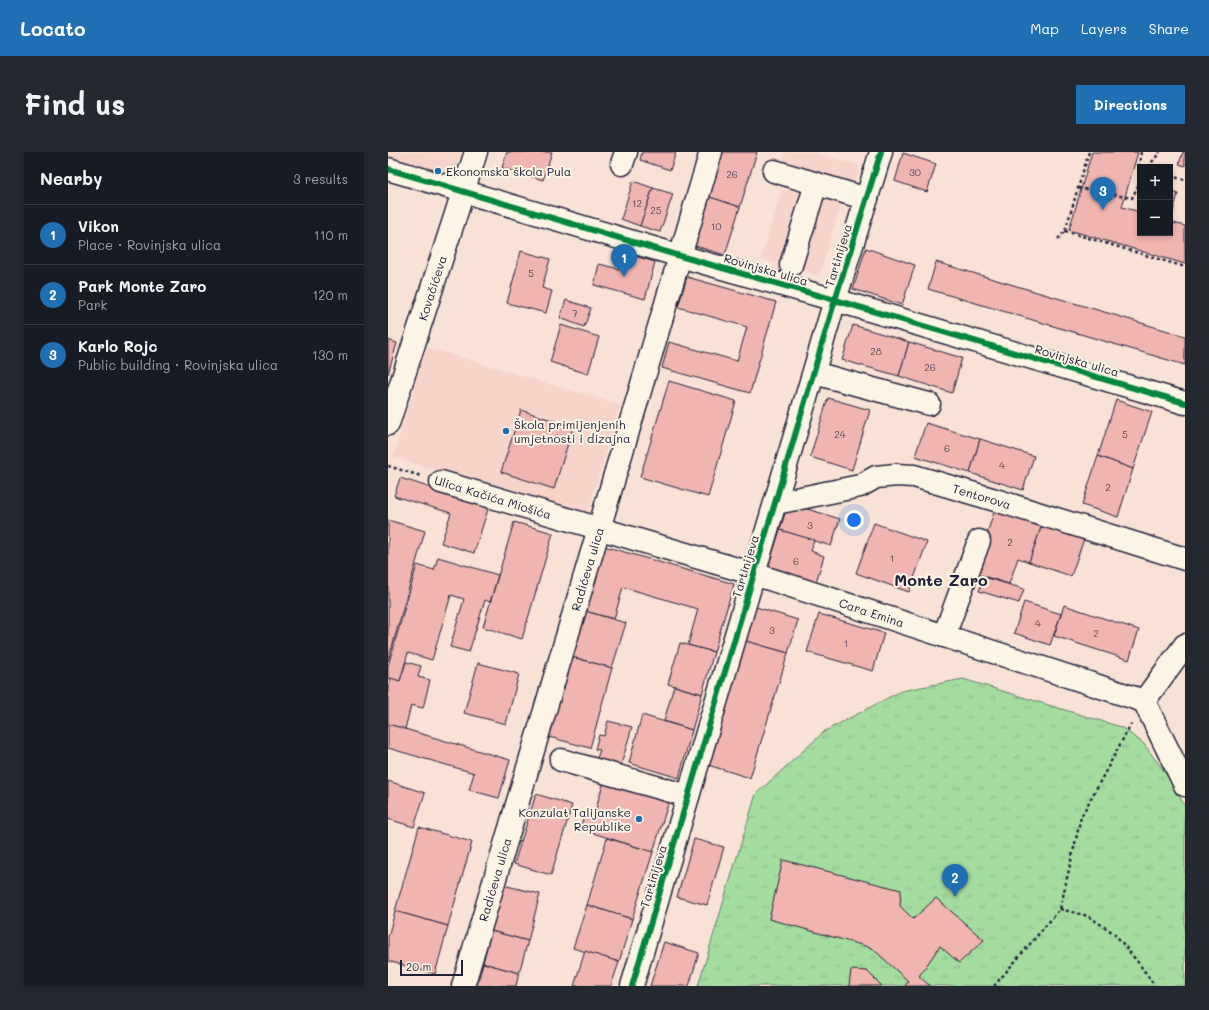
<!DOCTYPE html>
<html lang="en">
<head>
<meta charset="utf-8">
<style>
  body { margin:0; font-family:Mali,sans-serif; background:#242831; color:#f1f3f6 }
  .controls { position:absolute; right:12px; top:12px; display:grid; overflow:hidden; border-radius:0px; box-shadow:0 2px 6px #0003 }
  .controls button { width:36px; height:36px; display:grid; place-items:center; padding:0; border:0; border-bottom:1px solid #363941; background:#171b24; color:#f1f3f6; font:20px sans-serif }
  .scale { position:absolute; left:12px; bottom:10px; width:63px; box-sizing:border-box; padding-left:4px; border:2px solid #22223b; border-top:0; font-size:11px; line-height:14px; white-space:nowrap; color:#22223b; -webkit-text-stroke:3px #fcf5e5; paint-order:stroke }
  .you { position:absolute; left:466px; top:368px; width:14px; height:14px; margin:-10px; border:3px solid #fff; border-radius:50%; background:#1a73e8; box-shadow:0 0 0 6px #1a73e833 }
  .badge { display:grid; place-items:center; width:26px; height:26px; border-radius:50%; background:#1f6fb2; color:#fff; font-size:13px; font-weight:700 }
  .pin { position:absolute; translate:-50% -33px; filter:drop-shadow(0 1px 2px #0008) }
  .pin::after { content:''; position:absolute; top:21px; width:14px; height:12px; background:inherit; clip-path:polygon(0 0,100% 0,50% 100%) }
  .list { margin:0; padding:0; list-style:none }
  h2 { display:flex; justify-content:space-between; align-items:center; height:52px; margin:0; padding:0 16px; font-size:17px }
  h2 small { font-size:13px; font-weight:400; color:#9ea1a6 }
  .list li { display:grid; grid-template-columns:26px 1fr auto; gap:12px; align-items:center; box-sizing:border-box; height:60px; padding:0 16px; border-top:1px solid #363941 }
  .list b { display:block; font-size:15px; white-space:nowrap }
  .list p { margin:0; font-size:13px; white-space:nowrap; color:#9ea1a6 }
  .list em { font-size:13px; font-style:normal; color:#9ea1a6 }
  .map { position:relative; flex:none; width:797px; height:834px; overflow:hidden; border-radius:0px }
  header { display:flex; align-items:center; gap:24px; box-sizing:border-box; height:56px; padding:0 20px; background:#1f6fb2; color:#fff }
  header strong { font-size:19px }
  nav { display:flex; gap:22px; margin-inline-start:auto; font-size:14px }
  .intro { display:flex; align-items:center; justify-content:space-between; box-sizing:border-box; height:96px; padding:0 24px }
  h1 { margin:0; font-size:28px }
  .button { padding:10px 18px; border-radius:0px; background:#1f6fb2; color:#fff; font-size:14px; font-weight:700 }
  main { display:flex; gap:24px; padding:0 24px }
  aside { flex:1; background:#171b24; border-radius:0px; box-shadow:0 2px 6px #0003 }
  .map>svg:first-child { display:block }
  .built { fill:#f6d4ca }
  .grass { fill:url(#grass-tufts); stroke:#637f6e }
  .building { fill:#f0b5b0; stroke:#22223b }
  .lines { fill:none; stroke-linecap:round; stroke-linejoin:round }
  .minor-casing { stroke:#22223b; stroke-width:25 }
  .major-casing { stroke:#22223b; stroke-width:25 }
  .path { stroke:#22223b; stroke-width:2.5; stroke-dasharray:3 3; stroke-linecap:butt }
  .minor { stroke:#fcf5e5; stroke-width:22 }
  .major { stroke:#fcf5e5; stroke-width:22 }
  .cycleway-casing { stroke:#fcf5e5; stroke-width:8 }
  .cycleway { stroke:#00873e; stroke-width:6 }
  .poi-dot { fill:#1f6fb2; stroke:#fcf5e5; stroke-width:1.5 }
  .labels { text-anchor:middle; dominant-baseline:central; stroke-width:4; stroke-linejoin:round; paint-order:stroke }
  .number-label { font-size:10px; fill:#564758 }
  .poi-label { font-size:12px; fill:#22223b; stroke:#fcf5e5; text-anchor:start }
  .street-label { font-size:12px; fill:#22223b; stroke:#fcf5e5 }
  .district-label { font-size:16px; font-weight:bold; fill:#22223b; stroke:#fcf5e5 }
</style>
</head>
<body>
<header>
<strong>Locato</strong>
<nav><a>Map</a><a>Layers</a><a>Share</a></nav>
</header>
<div class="intro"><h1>Find us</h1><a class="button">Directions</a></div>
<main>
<aside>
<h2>Nearby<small>3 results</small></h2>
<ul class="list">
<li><span class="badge">1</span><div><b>Vikon</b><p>Place · Rovinjska ulica</p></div><em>110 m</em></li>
<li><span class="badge">2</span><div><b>Park Monte Zaro</b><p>Park</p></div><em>120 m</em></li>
<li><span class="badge">3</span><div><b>Karlo Rojc</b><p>Public building · Rovinjska ulica</p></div><em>130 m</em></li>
</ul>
</aside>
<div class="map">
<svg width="797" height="834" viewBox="0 0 797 834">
  <defs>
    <pattern id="grass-tufts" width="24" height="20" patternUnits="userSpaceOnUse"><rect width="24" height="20" fill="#a4dca0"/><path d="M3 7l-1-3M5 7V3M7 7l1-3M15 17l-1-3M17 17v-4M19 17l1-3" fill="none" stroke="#8dbc8b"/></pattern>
  </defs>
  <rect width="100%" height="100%" fill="#f8e2d5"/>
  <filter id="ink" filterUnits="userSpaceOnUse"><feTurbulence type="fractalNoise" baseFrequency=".025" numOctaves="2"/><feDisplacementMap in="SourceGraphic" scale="8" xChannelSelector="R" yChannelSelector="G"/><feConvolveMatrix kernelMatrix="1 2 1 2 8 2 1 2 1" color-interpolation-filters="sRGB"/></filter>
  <g filter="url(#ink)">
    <!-- built -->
    <g class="built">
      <polygon points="0,0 74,0 64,29 0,9"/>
      <polygon points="397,0 424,0 472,14 466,32 394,10"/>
      <polygon points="394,37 412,42 392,112 373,107"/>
      <polygon points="436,48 453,53 431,124 414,118"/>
      <polygon points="38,195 232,253 198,364 5,305"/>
    </g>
    <!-- grass -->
    <polygon class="grass" points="575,527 733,575 755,591 784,630 797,655 797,834 310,834 368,642 437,579 513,539"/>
    <!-- building -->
    <g class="building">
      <polygon points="119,0 164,0 155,28 114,16"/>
      <polygon points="254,0 288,0 282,18 252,8"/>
      <polygon points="333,0 369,0 352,55 319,44"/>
      <polygon points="704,0 750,0 734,55 752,60 752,81 782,81 782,39 790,42 782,70 797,74 797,112 681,78"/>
      <polygon points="795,0 797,0 797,14 791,12"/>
      <polygon points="515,1 548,12 539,40 507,29"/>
      <polygon points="245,29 265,36 252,74 233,67"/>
      <polygon points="265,36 285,42 272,80 252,74"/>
      <polygon points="319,44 352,55 337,103 304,93"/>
      <polygon points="478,96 527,113 514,153 465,137"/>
      <polygon points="133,99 162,107 154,136 164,139 158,161 119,151"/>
      <polygon points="236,101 267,110 257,147 206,133 211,112 231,117"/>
      <polygon points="548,110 797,184 797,213 540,137"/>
      <polygon points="299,125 388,150 362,241 274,216 281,190 349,209 359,175 290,155"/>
      <polygon points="178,148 203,156 196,175 172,166"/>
      <polygon points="173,173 211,185 200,222 162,210"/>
      <polygon points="465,173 521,190 511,224 454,208"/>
      <polygon points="0,188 9,191 0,222"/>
      <polygon points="521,190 574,206 564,241 511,224"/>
      <polygon points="281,229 348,249 320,345 252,325"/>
      <polygon points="440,246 482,258 464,318 422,305"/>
      <polygon points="728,248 764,260 745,317 710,304"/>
      <polygon points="133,258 185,275 166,337 113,320"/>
      <polygon points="538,271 592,287 582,321 527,304"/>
      <polygon points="592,287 646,304 635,338 582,321"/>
      <polygon points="710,304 745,317 730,365 694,353"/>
      <polygon points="12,326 101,354 86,401 53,391 63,361 6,344"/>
      <polygon points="400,351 452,367 443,394 392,378"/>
      <polygon points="607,357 654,373 641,410 630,406 621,432 586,421"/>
      <polygon points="0,368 37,379 0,509"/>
      <polygon points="126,370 165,381 134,487 95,475"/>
      <polygon points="486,371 539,390 521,440 468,421"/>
      <polygon points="654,373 696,387 683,424 641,410"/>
      <polygon points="392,378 426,388 423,399 436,404 428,430 380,415"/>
      <polygon points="216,394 346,432 326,500 300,493 310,457 235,435 226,467 197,459"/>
      <polygon points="50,405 110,423 102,450 97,448 81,500 62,495 76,447 63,443 44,508 20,501 12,529 0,526 0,514 29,413 46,418"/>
      <polygon points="596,425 636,437 631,451 591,439"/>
      <polygon points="636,450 673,462 662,493 626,481"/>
      <polygon points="676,453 751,478 741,508 666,484"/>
      <polygon points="368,455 410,468 400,501 358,489"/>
      <polygon points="197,459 238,471 224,516 184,505"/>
      <polygon points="431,462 496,481 485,519 419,500"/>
      <polygon points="358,489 400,501 362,626 320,613"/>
      <polygon points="292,491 326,500 314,542 280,532"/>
      <polygon points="184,505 224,516 202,596 161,585"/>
      <polygon points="18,510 33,514 30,525 42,528 35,556 23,553 17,577 0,572 0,537 3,526 12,529"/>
      <polygon points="90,511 131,522 118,572 76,561"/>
      <polygon points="286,534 314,542 304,578 276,569"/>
      <polygon points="254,563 304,578 291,626 241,611"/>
      <polygon points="220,569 244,575 233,613 209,606 212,598 207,597 211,583 216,584"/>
      <polygon points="0,572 122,608 111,646 81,638 86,621 0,596"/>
      <polygon points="0,629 37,641 26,675 0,667"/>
      <polygon points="216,629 281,649 265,700 192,677 197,660 206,663"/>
      <polygon points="148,642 184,653 163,723 126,712"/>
      <polygon points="31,675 84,690 60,774 7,759"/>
      <polygon points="219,686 265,700 244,767 199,753"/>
      <polygon points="306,687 336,695 319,753 289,745"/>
      <polygon points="395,708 513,738 512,754 525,767 548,746 596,788 571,811 552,794 531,824 542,834 517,834 520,829 484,796 381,767"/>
      <polygon points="115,733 152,742 140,789 103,779"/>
      <polygon points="199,753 244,767 231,810 185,796"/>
      <polygon points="7,759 60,774 47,822 0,809 0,785"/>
      <polygon points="103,779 140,789 131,821 95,811"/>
      <polygon points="276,790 311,801 301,834 262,834"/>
      <polygon points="197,799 231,810 223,834 186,834"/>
      <polygon points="95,811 131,821 128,834 89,834"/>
      <polygon points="463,818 479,819 494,834 461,834"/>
    </g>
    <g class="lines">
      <defs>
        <g id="minor">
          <polyline points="234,12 238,0"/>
          <polyline points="0,17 292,104 447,148 797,251"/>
          <polyline points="386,19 479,47"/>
          <polyline points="403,113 428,32"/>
          <polyline points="426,221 541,252"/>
          <path id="s1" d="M0,272L88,0"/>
          <path id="s2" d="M53,330L366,422L756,549"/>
          <path id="s3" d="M388,351L472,334L488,325L508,323L526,324L604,347L797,407"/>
          <polyline points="556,484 591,389"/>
          <polyline points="756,549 797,633"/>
          <polyline points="756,549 797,493"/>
          <polyline points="173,608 300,644"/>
          <polyline points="244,834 447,148 493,0"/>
        </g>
        <g id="major">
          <path id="s4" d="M75,834L323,0"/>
        </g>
      </defs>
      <!-- minor casing -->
      <use href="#minor" class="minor-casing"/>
      <!-- major casing -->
      <use href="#major" class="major-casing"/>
      <!-- path -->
      <g class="path">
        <polyline points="753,0 751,13 754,15"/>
        <polyline points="760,15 772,0"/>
        <polyline points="782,24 797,28"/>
        <polyline points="690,36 744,46 752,30"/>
        <polyline points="677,79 797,115"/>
        <polyline points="670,87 677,79 701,0"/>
        <polyline points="0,314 33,324"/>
        <polyline points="672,757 700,764 727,782 752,813 767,834"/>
        <polyline points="606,834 672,757 693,665 743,572"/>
      </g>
      <!-- minor -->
      <use href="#minor" class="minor"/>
      <!-- major -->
      <use href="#major" class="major"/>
      <defs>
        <g id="cycleway">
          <polyline points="0,17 292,104 447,148 797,251"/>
          <polyline points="244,834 447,148 493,0"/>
        </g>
      </defs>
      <!-- cycleway casing -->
      <use href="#cycleway" class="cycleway-casing"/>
      <!-- cycleway -->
      <use href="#cycleway" class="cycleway"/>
    </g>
  </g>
  <!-- markers -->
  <g class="poi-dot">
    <circle cx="50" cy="19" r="4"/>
    <circle cx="118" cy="279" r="4"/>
    <circle cx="251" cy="667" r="4"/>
  </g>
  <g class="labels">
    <!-- number labels -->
    <g class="number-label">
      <text x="527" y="20">30</text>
      <text x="344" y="22">26</text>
      <text x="249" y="51">12</text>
      <text x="268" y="58">25</text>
      <text x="328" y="74">10</text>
      <text x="143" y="121">5</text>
      <text x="187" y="161">7</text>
      <text x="488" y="199">28</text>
      <text x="542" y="215">26</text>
      <text x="452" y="282">24</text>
      <text x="737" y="282">5</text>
      <text x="559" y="296">6</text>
      <text x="614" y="313">4</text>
      <text x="720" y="335">2</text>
      <text x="422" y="373">3</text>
      <text x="622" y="390">2</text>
      <text x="504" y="406">1</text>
      <text x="408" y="409">6</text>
      <text x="650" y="471">4</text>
      <text x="384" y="478">3</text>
      <text x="708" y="481">2</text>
      <text x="458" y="491">1</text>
    </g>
    <!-- poi labels -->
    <g class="poi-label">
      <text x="58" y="19">Ekonomska škola Pula</text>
      <text x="126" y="272">Škola primijenjenih<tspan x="126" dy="14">umjetnosti i dizajna</tspan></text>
      <text x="243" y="660" text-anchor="end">Konzulat Talijanske<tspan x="243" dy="14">Republike</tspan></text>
    </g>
    <!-- street labels -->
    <g class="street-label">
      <text transform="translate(450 103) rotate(-73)">Tartinijeva</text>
      <text transform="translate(378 117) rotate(16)">Rovinjska ulica</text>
      <text stroke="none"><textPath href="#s1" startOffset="143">Kovačićeva</textPath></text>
      <text transform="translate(689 208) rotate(16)">Rovinjska ulica</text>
      <text stroke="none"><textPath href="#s3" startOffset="213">Tentorova</textPath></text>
      <text transform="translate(105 345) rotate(17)">Ulica Kačića Miošića</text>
      <text transform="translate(357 414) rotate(-73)">Tartinijeva</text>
      <text stroke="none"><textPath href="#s4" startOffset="435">Radićeva ulica</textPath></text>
      <text stroke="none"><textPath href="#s2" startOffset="450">Cara Emina</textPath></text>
      <text transform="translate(265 724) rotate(-73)">Tartinijeva</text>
      <text stroke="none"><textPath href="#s4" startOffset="111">Radićeva ulica</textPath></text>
    </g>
    <!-- district labels -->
    <g class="district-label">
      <text x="553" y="427">Monte Zaro</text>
    </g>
  </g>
</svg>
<div class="controls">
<button>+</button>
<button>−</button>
</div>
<div class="scale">20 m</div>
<div class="you"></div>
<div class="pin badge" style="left:236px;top:125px">1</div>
<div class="pin badge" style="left:567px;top:745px">2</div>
<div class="pin badge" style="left:715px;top:58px">3</div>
</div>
</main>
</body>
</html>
